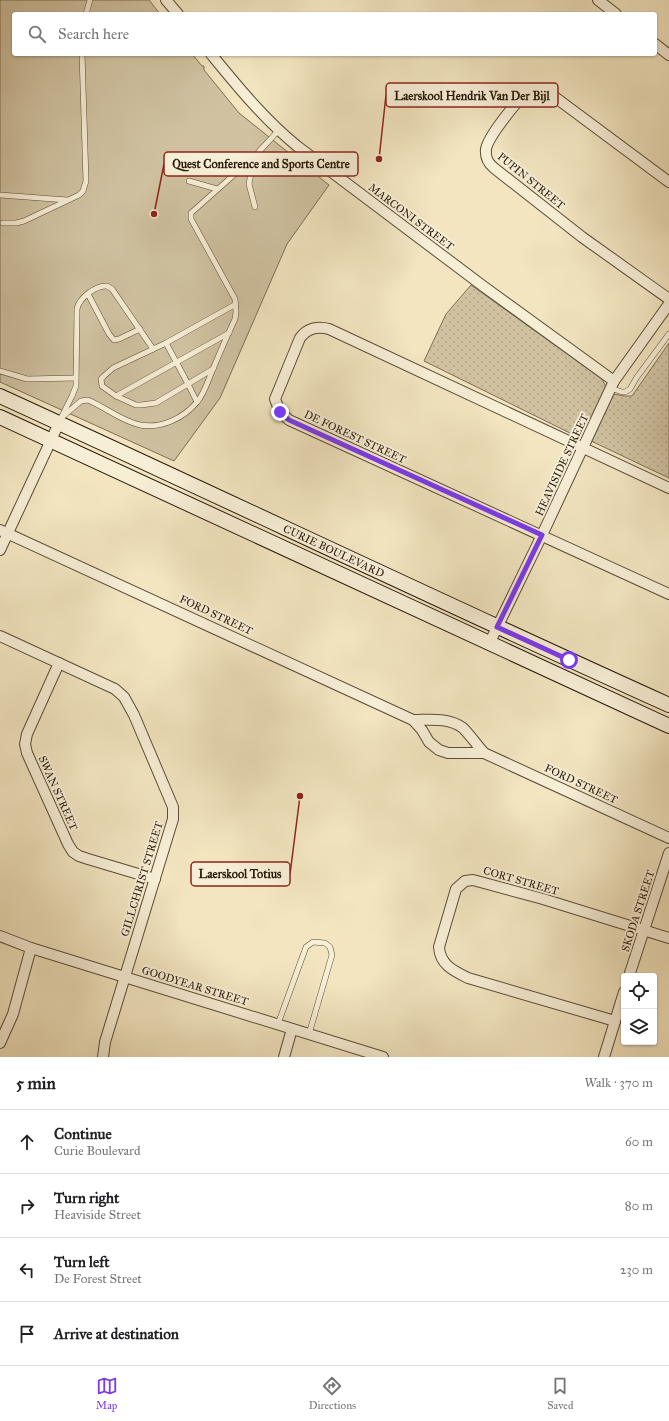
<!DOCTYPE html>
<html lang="en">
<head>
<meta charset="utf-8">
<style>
  body { margin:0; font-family:"IM FELL Great Primer",serif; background:#f6f6f6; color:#202124 }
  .controls { position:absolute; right:12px; bottom:12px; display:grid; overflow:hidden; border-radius:4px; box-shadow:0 1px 3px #0004 }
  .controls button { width:36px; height:36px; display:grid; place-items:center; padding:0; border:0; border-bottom:1px solid #e0e0e0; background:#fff; color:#202124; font:20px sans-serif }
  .stop { position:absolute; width:12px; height:12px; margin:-9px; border:3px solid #7c3aed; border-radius:50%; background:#fff }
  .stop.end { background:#7c3aed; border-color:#fff; box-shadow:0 1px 4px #0008 }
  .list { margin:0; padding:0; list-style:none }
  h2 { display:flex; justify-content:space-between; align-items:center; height:52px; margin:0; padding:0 16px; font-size:17px }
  h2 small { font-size:13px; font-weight:400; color:#757577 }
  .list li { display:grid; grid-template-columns:26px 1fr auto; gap:12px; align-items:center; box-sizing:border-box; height:64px; padding:0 16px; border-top:1px solid #e0e0e0 }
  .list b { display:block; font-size:15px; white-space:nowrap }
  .list p { margin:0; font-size:13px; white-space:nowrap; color:#757577 }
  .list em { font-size:13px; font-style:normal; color:#757577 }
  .icon { flex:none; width:22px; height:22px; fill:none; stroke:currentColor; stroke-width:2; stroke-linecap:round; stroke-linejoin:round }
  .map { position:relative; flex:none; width:669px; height:1057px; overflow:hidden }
  .search { position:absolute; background:#fff; box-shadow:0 1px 3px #0004; left:12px; right:12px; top:12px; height:44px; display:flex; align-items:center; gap:10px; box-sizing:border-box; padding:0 14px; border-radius:4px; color:#757577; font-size:15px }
  .sheet { height:308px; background:#fff }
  nav { display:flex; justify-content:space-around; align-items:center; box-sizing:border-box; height:56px; border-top:1px solid #e0e0e0; background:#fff; font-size:11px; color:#757577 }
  nav a { display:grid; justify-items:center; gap:2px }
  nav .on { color:#7c3aed }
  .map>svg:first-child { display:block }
  .park { fill:url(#park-dots); stroke:#7c6e56 }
  .garden { fill:#d0c2a1; stroke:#7c6e56 }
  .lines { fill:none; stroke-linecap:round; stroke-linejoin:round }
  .lane-casing { stroke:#5a4c38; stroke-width:6 }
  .street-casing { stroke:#5a4c38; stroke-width:12 }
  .secondary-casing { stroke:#28190a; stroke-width:16 }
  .lane { stroke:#f7eed6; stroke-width:5 }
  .street { stroke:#f7eed6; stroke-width:10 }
  .secondary { stroke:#f7eed6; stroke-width:14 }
  .route { stroke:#7c3aed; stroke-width:5 }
  .labels { text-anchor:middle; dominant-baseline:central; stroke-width:4; stroke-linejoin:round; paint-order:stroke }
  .street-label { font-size:11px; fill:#28190a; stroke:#f7eed6 }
  .leader { fill:none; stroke:#8f2418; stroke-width:1.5 }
  .callout-dot { fill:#8f2418; stroke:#f7eed6; stroke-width:1.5 }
  .callout { fill:#f7eed6; stroke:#8f2418; stroke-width:1.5 }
  .callout-label { font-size:12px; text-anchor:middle; font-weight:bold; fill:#28190a }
</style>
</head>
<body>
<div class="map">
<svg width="669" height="1057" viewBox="0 0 669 1057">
  <defs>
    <pattern id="park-dots" width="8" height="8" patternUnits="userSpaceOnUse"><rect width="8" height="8" fill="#d0c2a1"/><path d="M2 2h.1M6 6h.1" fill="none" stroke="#b3a689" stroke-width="1.8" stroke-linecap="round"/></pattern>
  </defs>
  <rect width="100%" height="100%" fill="#f2e5c0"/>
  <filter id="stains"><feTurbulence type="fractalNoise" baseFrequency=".005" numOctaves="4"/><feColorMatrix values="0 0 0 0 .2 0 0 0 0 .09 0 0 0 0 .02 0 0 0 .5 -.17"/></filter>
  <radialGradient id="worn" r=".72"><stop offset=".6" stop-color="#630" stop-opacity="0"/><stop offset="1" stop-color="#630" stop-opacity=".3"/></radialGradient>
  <!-- park -->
  <g class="park">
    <polygon points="471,285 602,379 605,385 606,390 587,432 581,435 574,435 424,361 446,314"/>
    <polygon points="669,343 669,478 591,441 613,394 625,396 632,396"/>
  </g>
  <!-- garden -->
  <polygon class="garden" points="0,0 149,0 160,14 14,14 14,54 192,54 202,66 204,66 204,70 239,113 329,185 287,244 220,398 174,461 0,382"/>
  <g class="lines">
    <defs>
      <g id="lane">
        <polyline points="86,14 90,0"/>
        <polyline points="254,157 249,184 255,207"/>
        <polyline points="197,158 240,169"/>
        <polyline points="189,181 217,189"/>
        <polyline points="0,195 67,200"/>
        <polyline points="3,223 16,223 24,221 79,195 83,191 86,181 82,54"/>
        <polyline points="88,294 109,334 114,340 119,339 140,329"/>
        <polyline points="166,343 188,384 156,403 141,405 136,405 116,396 102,386 101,379 104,376 113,368 166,343 236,304"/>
        <polyline points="0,371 27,379 76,378"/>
        <polyline points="611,388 622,392 625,392 630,389 637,377 669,334"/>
        <polyline points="116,396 229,333"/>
        <polyline points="197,402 188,384 213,369"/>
        <path d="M62,416L72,396L76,386L77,309C79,298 96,285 107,286L112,289L153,349"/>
        <path d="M61,418L81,401L88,400C105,407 121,421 140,425C161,429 184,418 197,402C205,393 208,380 213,369C220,352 227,336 235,319L236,312L235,299L191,219V213L254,157L278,131"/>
        <polyline points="278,1024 306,947 313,942 325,943 330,947 332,955 309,1034"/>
      </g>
      <g id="street">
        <polyline points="166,0 178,14"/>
        <polyline points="598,0 616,14"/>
        <polyline points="655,44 669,55"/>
        <path d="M211,54C238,87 264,119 297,146L483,286L614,381"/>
        <path d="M669,182L544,89C539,89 534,89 529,92C519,97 488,137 486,149C485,158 488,163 494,168L582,237L669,299"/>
        <path d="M669,488L329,329C318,326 307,328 300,338L275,399L280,412L289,420L669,594"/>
        <polyline points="0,530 413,720 422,730 429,742 439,750 448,753 484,753 669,838"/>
        <polyline points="0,550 59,423"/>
        <polyline points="0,636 115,689 124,697 134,715 173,807 173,819 105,1042 103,1057"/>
        <polyline points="489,644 542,535 614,381 669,304"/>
        <polyline points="59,663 27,734 25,744 27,753 68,844 73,852 79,856 88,859 155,879"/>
        <path d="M413,720C429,720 449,717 463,728C470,735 477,745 484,753"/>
        <polyline points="0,936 31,948 383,1057"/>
        <polyline points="629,976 669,853"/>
        <path d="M615,1021L468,978C454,971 440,965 439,947L456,889L465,881L473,880L543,899L669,938"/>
        <polyline points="0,1043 13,1014 31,948"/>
        <polyline points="284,1057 292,1029"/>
        <polyline points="604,1057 624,992"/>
      </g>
      <g id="secondary">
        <path id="s1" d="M0,396C223,498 445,604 669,705"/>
        <polyline points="0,417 669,726"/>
      </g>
    </defs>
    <!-- lane casing -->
    <use href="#lane" class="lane-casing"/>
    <!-- street casing -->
    <use href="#street" class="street-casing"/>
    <!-- secondary casing -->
    <use href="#secondary" class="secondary-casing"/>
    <!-- lane -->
    <use href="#lane" class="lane"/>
    <!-- street -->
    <use href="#street" class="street"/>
    <!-- secondary -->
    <use href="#secondary" class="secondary"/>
  </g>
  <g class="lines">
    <!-- route -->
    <polyline class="route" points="280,412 289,420 542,535 497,627 569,660"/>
  </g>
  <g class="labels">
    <!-- street labels -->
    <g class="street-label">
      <text transform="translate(531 181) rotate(39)">PUPIN STREET</text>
      <text transform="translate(411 217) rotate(37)">MARCONI STREET</text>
      <text transform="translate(355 437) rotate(25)">DE FOREST STREET</text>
      <text transform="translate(562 465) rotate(-65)">HEAVISIDE STREET</text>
      <text stroke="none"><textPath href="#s1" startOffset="368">CURIE BOULEVARD</textPath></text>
      <text transform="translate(216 615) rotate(25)">FORD STREET</text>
      <text transform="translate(581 784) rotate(25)">FORD STREET</text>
      <text transform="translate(58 793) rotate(66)">SWAN STREET</text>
      <text transform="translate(142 879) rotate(-73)">GILLCHRIST STREET</text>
      <text transform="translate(521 881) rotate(16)">CORT STREET</text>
      <text transform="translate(638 911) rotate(-72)">SKODA STREET</text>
      <text transform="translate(195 986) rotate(17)">GOODYEAR STREET</text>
    </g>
  </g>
  <!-- callouts -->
  <path class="leader" d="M379 159L386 95M154 214L164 164M300 796L290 874"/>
  <g class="callout-dot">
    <circle cx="379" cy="159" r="4"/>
    <circle cx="154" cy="214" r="4"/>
    <circle cx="300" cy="796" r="4"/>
  </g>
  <g class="callout">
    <rect x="386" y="83" width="172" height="24" rx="4"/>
    <rect x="164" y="152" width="194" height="24" rx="4"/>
    <rect x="191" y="862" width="99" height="24" rx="4"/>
  </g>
  <g class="callout-label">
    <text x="472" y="100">Laerskool Hendrik Van Der Bijl</text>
    <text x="261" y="168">Quest Conference and Sports Centre</text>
    <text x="240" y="878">Laerskool Totius</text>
  </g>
  <rect width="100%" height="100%" filter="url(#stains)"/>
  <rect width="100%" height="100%" fill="url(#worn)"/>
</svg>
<div class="controls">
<button><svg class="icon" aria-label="locate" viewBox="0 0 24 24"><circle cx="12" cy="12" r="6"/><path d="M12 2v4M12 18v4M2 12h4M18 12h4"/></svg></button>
<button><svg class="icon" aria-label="layers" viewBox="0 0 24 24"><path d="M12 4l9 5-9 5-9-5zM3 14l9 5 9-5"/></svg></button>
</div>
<div class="stop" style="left:569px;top:660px"></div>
<div class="stop end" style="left:280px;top:412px"></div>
<div class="search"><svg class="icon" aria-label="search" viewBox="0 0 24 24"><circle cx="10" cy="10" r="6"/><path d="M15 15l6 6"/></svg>Search here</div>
</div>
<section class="sheet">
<h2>5 min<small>Walk · 370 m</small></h2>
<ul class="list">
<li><svg class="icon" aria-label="ahead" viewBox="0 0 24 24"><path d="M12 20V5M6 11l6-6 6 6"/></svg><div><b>Continue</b><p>Curie Boulevard</p></div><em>60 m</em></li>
<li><svg class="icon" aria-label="right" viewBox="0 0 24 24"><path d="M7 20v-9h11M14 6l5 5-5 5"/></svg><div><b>Turn right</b><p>Heaviside Street</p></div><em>80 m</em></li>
<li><svg class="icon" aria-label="left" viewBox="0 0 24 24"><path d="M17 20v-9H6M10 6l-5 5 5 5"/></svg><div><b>Turn left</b><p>De Forest Street</p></div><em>230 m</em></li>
<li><svg class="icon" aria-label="arrive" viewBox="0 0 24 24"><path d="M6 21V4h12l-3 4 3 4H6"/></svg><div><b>Arrive at destination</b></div></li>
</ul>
</section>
<nav>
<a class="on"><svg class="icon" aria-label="map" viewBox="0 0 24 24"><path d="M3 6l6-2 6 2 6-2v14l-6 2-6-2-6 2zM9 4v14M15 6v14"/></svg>Map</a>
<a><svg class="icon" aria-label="directions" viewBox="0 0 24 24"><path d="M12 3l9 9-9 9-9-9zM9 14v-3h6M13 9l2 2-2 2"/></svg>Directions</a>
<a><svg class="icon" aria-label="saved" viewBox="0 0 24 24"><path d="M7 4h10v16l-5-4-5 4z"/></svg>Saved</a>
</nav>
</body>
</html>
